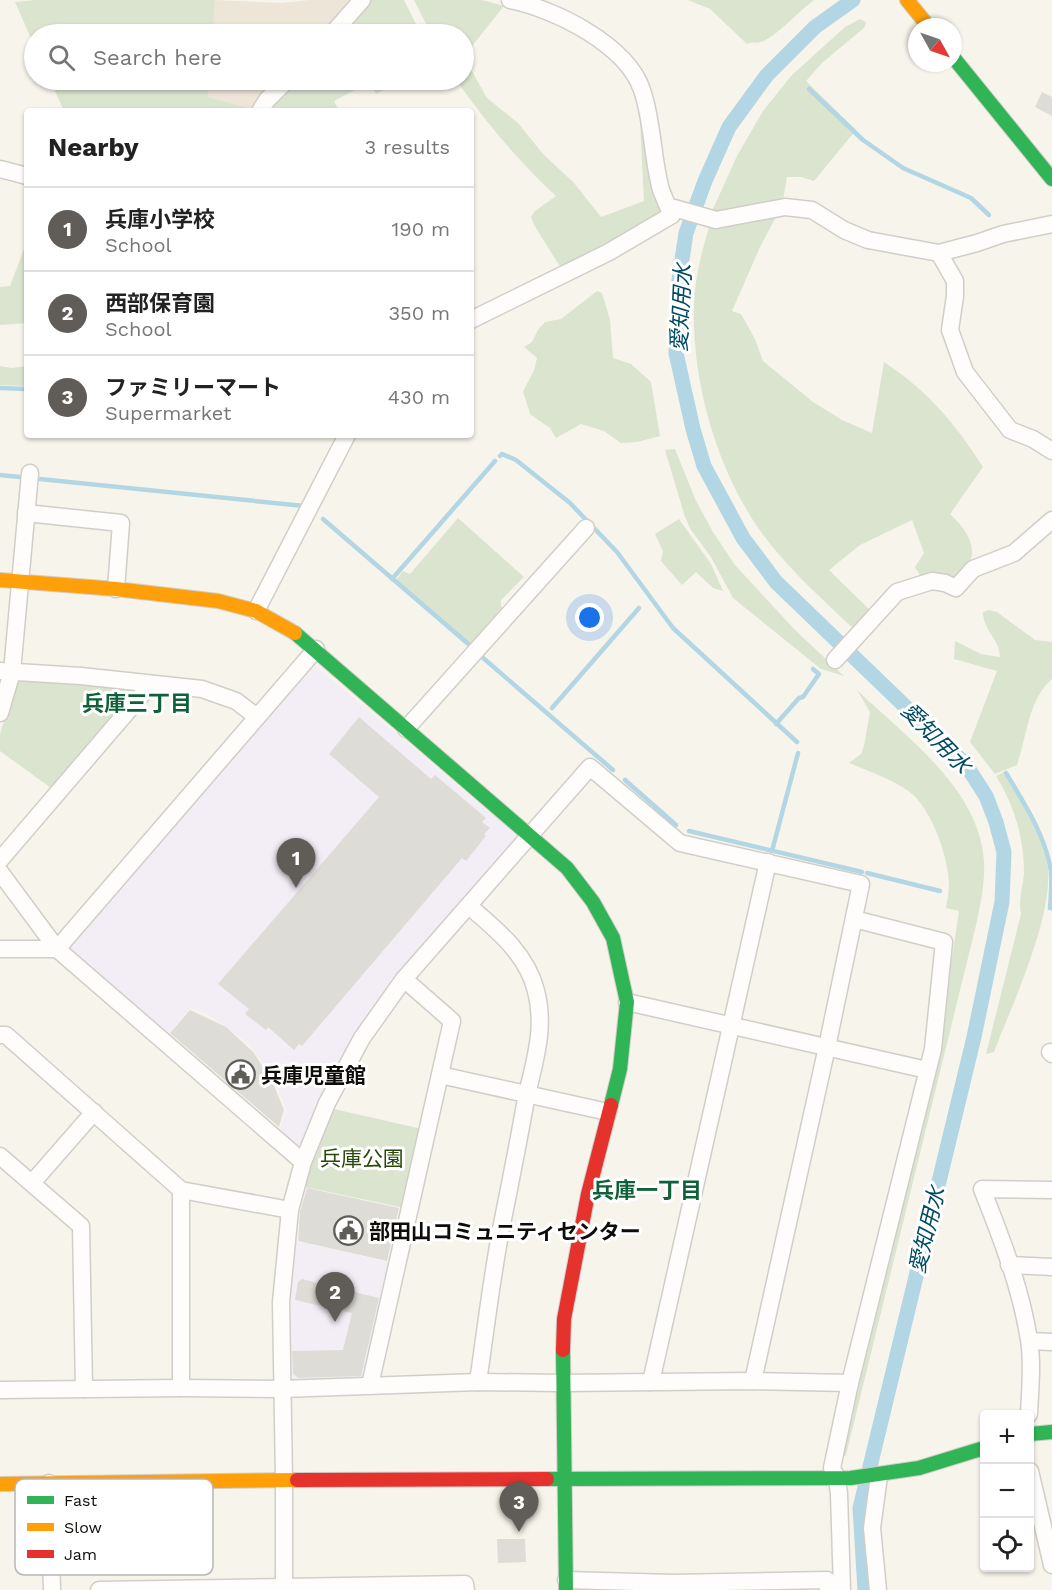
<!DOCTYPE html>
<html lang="en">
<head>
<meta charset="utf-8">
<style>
  body { margin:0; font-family:"Work Sans","Noto Sans JP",sans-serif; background:#f2f2f2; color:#222 }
  .controls { position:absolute; right:18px; bottom:18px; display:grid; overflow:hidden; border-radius:6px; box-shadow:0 2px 4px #0004 }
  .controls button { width:54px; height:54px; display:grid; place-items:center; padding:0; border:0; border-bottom:2px solid #e0e0e0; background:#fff; color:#222; font:30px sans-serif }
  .compass { position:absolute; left:908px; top:18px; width:54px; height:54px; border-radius:50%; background:#fff; box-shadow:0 2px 4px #0004; rotate:130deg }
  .you { position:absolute; left:590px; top:618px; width:21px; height:21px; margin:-15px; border:4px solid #fff; border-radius:50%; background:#1a73e8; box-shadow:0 0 0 9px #1a73e833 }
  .badge { display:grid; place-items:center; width:39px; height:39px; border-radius:50%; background:#605d58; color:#fff; font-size:20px; font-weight:700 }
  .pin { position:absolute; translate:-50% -50px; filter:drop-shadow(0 2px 3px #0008) }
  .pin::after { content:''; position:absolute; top:32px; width:21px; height:18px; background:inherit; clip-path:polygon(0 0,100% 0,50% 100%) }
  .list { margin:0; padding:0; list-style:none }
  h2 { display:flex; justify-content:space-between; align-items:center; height:78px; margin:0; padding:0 24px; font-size:26px }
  h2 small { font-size:20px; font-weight:400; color:#767676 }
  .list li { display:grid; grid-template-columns:39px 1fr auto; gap:18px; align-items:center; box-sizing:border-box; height:84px; padding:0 24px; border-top:2px solid #e0e0e0 }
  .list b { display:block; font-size:22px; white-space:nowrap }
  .list p { margin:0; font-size:20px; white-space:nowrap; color:#767676 }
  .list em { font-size:20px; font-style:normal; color:#767676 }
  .icon { flex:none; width:33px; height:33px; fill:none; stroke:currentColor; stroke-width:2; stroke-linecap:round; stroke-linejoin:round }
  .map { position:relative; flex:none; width:1052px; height:1590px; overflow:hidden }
  .search { position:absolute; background:#fff; box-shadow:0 2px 4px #0004; left:24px; top:24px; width:450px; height:66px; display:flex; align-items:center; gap:15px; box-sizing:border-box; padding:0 21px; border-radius:33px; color:#767676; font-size:22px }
  .panel { position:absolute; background:#fff; box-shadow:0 2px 4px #0004; left:24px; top:108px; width:450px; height:330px; border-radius:6px }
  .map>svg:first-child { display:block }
  .built { fill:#ede6d8 }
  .education { fill:#f3edf5 }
  .green { fill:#dbe4cf }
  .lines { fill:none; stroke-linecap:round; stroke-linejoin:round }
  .stream { stroke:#b2d6e4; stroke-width:4.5 }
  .canal { stroke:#b2d6e4; stroke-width:15 }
  .building { fill:#dedcd6 }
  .street-casing { stroke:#d1cec8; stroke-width:19 }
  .fast-casing { stroke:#d1cec8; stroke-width:16 }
  .slow-casing { stroke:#d1cec8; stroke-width:16 }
  .jam-casing { stroke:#d1cec8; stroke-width:16 }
  .street { stroke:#fefdfc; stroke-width:16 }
  .fast { stroke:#30b455; stroke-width:14 }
  .slow { stroke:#ff9f0a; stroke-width:14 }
  .jam { stroke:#e5322d; stroke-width:14 }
  .labels { text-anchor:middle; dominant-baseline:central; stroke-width:6; stroke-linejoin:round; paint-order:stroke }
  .poi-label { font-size:21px; font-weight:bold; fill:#0e0c08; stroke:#fff; text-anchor:start }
  .park-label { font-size:21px; fill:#294708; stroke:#fff }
  .water-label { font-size:22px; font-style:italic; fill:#014c63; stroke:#fff }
  .neighbourhood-label { font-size:22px; font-weight:bold; fill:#106139; stroke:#fff }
  .key { fill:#fff; stroke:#b7b6b5; stroke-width:1.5 }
  .key-label { font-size:16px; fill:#0e0c08 }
</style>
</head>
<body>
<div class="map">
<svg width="1052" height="1590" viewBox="0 0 1052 1590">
  <rect width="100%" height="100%" fill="#f7f4ec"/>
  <!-- built -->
  <g class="built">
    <polygon points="215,0 282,3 310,0 359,0 327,34 213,34"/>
    <polygon points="209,80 284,80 255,110 207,97"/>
  </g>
  <!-- education -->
  <g class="education">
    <polygon points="309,667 317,667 517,836 401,970 342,1058 312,1116 301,1146 294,1148 279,1133 286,1110 276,1083 256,1053 247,1042 206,1013 190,1008 167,1035 70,951 69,945"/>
    <polygon points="295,1241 392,1263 368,1374 362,1380 297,1380 291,1375 291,1277"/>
  </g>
  <!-- green -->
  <g class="green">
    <polygon points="35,0 215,0 213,34 34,34 34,45 15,2"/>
    <polygon points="368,0 404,0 421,34 336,34"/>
    <polygon points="414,0 482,0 504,6 464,56 464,34 431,34"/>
    <path d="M688,0H814C800,10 775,38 761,42C755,44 753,41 747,44L710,9Z"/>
    <polygon points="860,19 866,22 865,27 822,63 806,81 856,130 814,181 801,177 787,177 783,200 715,213 713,209 737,156 763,111 791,76 845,27"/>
    <path d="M464,57L487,98L518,123L543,154L574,183L601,217L644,201L639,102L662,217L564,268L559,265L534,225L531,217L535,211L556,196C518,161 486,122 456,80H464Z"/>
    <polygon points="50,80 209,80 208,97 255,110 64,111"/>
    <polygon points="293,80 402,80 376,94 370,82 334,101 339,111 267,111"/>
    <path d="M777,215L760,247L732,311L741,314L755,339L763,361L813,402L842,420L872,433L884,362C929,392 954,422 983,467L950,514C975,538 981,557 956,584L921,577L915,567L924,553L912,520L860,545L829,570L874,614L856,631C826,603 793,573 767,540C719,478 691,383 694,304C695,277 702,250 710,224Z"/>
    <polygon points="27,241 27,323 0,325 0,287 10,286"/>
    <polygon points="597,291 602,293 610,320 613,358 631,364 651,382 660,436 637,442 621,443 604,431 581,424 556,438 550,428 530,414 523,391 534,371 537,358 524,347 532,342 538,330 545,322 561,319"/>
    <polygon points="0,366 11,368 27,366 27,386 0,385"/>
    <polygon points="675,449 696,501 713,532 735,565 794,629 844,676 821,669 733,598 711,557 691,530 685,517 665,450"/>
    <polygon points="458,518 524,577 501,600 501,606 506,610 473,646 396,580 403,571 410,574"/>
    <polygon points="679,519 711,564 723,591 713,588 696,572 682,585 661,561 663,551 655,534"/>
    <path d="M989,610L997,612L1035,640L1052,642V679C1028,700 1027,736 1017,765L995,774L970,742L997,671L954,659L955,641L981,654L1000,657C1000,639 983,631 983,612Z"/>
    <polygon points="23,679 131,688 135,695 51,788 0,751 0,734 15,684"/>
    <path d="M857,690C906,737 980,789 984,862C985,882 981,902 977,921L846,1455L840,1460L945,1004L959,911L946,908C947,901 949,893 949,885C949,859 932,810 911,793C893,779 870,772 849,763L861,754L864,746L870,712Z"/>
    <path d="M1004,772C1021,802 1042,834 1048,868C1052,921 1013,1002 994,1052L986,1054L1021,914C1018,901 1023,886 1024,873C1024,837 1014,805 996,776Z"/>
    <polygon points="334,1109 422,1129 404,1208 305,1187 316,1148 330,1112"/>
  </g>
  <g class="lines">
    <!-- stream -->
    <g class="stream">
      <polyline points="809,89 863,140 903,168 971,198 989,215"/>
      <polyline points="0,388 27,389"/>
      <polyline points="500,456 502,454 516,460 570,503 617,552 673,628 797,742"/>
      <polyline points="0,475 304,506"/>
      <polyline points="323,519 473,648"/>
      <polyline points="392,579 495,461"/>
      <polyline points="482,657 613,770"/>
      <polyline points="552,708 639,608"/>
      <polyline points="776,724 799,698 803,697 819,674 813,669"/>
      <path d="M1006,773C1024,803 1045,835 1051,871C1052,883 1051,896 1050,908H1052"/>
      <polyline points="625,780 676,825"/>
      <polyline points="689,831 862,872"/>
      <polyline points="772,851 798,753"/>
      <polyline points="867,873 940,891"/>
    </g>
    <!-- canal -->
    <polyline class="canal" points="853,0 815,27 767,75 729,127 705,181 686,233 679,280 676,353 693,429 704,466 743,538 776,582 966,765 986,796 996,822 1004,852 1002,902 974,1037 860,1508 865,1590"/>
  </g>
  <!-- building -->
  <g class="building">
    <polygon points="1042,92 1052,97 1052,116 1035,107"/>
    <polygon points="359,717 431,779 435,775 486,818 482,822 490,828 484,834 486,836 466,861 462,858 302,1046 299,1044 294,1050 268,1027 266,1030 245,1014 249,1009 218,984 379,797 329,754"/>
    <polygon points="190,1010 226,1027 254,1053 273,1083 284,1110 279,1127 170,1033"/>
    <polygon points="307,1188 399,1208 387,1261 298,1241 300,1212"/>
    <polygon points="302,1279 379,1298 361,1376 298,1378 293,1373 292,1351 343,1350 352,1313 295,1300 298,1282"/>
    <polygon points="497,1539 525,1539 526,1562 498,1563"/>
  </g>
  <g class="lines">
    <defs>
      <g id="street">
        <polyline points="332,34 362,0"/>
        <polyline points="260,111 267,100 287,80"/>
        <polyline points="0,169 27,176"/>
        <polyline points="674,208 716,220 785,207 812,210 844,230 868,240 939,253 977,243 1003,234 1052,224"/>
        <polyline points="939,253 955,281 955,296 950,330 965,372 1010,430 1033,439 1052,451"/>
        <path d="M471,320L609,252L672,215C668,207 664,198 661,190C652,157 653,122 642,90C627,45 555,9 510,0"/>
        <polyline points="26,513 121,523 116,589"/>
        <polyline points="256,611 347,435"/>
        <polyline points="835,660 897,592 932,581 945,583 956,588 973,569 1014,553 1052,520"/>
        <polyline points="0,671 81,676 202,689 236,701 257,717"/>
        <polyline points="0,713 12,672 30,473"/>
        <polyline points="406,729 586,528"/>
        <polyline points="0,860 151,684"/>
        <polyline points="0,872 57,949 303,1162"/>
        <path d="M470,907C497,930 527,954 536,991C546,1029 534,1062 526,1099C519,1139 511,1179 503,1219C492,1273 486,1328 478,1382"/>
        <polyline points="0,949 57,949 316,649"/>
        <polyline points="627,1002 927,1070"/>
        <polyline points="0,1035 6,1035 181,1190 290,1210"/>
        <polyline points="1050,1052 1052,1054"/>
        <polyline points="440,1075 608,1112"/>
        <polyline points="0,1156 81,1226 84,1389"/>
        <polyline points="32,1183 94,1112"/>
        <polyline points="1009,1265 1052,1267"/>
        <polyline points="1030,1341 1052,1342"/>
        <polyline points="651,1382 768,862"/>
        <polyline points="370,1385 452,1021 404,979"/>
        <polyline points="181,1388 181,1190"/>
        <polyline points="0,1390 181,1388 282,1389 478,1382 562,1383 753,1381 850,1383"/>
        <path d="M1029,1414C1030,1390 1033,1364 1029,1340C1021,1288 1001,1237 982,1189L1052,1190"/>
        <polyline points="1030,1471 1052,1565"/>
        <polyline points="49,1483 52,1590"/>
        <polyline points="566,1580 673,1583 827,1580 828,1590"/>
        <polyline points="99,1590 465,1584 466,1590"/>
        <polyline points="284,1590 284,1480 281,1302 290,1210 303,1162 327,1103 362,1038 404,979 590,767 680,843 861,884 827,1047 753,1381"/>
        <polyline points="842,1590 839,1494 837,1478 832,1468 850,1383 933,1049 944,942 854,919"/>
        <polyline points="878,1590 872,1528 879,1476"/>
      </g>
      <g id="fast">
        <polyline points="953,57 1052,179"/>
        <polyline points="295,633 567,868 593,902 613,938 627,1002 620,1069 611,1105"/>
        <polyline points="563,1350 566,1590"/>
        <polyline points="1030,1434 1052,1432"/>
        <polyline points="547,1479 851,1478 919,1468 984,1448"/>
      </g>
      <g id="slow">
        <polyline points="907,0 929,27"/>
        <polyline points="0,580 116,589 218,601 256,611 295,633"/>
        <polyline points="0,1484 297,1480"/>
      </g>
      <g id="jam">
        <polyline points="563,1350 564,1319 588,1194 611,1105"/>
        <polyline points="297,1480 547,1479"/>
      </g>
    </defs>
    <!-- street casing -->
    <use href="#street" class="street-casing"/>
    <!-- fast casing -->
    <use href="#fast" class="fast-casing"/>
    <!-- slow casing -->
    <use href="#slow" class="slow-casing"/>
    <!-- jam casing -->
    <use href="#jam" class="jam-casing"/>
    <!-- street -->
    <use href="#street" class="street"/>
    <!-- fast -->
    <use href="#fast" class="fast"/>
    <!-- slow -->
    <use href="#slow" class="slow"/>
    <!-- jam -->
    <use href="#jam" class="jam"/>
  </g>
  <!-- icons -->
  <defs>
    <symbol id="civic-ring" viewBox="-11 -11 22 22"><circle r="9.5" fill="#fff" stroke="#605d58" stroke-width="1.5"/><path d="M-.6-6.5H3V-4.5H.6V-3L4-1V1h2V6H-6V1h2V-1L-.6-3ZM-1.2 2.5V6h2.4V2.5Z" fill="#605d58"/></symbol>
  </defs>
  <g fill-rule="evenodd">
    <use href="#civic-ring" x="224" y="1058" width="33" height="33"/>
    <use href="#civic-ring" x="332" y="1214" width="33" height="33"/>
  </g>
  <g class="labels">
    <!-- poi labels -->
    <g class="poi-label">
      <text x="261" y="1075">兵庫児童館</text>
      <text x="369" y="1231">部田山コミュニティセンター</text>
    </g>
    <!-- park labels -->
    <g class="park-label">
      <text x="362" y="1158">兵庫公園</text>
    </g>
    <!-- water labels -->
    <g class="water-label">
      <text transform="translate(681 308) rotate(-87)">愛知用水</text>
      <text transform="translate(936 738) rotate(46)">愛知用水</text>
      <text transform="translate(927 1230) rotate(-76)">愛知用水</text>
    </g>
    <!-- neighbourhood labels -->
    <g class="neighbourhood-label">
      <text x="137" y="703">兵庫三丁目</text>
      <text x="647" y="1190">兵庫一丁目</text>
    </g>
  </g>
  <!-- legend -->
  <rect x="15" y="1479" width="198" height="96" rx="9" class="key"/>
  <rect x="27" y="1496" width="27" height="8" fill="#30b455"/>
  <rect x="27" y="1523" width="27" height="8" fill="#ff9f0a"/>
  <rect x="27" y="1550" width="27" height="8" fill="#e5322d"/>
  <g class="key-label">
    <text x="64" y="1506">Fast</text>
    <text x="64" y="1533">Slow</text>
    <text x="64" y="1560">Jam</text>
  </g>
</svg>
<div class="controls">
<button>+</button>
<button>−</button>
<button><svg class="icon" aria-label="locate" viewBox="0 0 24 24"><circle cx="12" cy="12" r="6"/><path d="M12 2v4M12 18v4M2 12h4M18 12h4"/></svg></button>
</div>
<svg class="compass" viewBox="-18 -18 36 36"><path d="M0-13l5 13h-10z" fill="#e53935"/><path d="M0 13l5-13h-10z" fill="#767676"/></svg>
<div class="you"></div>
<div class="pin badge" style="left:296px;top:888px">1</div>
<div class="pin badge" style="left:335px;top:1322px">2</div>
<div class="pin badge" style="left:519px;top:1532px">3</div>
<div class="search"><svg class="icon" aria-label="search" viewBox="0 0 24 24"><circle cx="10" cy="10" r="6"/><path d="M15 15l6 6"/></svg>Search here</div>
<section class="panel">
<h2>Nearby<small>3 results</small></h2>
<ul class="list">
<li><span class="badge">1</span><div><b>兵庫小学校</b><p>School</p></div><em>190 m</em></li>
<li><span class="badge">2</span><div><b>西部保育園</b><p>School</p></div><em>350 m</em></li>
<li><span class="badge">3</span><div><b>ファミリーマート</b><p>Supermarket</p></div><em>430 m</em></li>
</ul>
</section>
</div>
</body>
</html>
